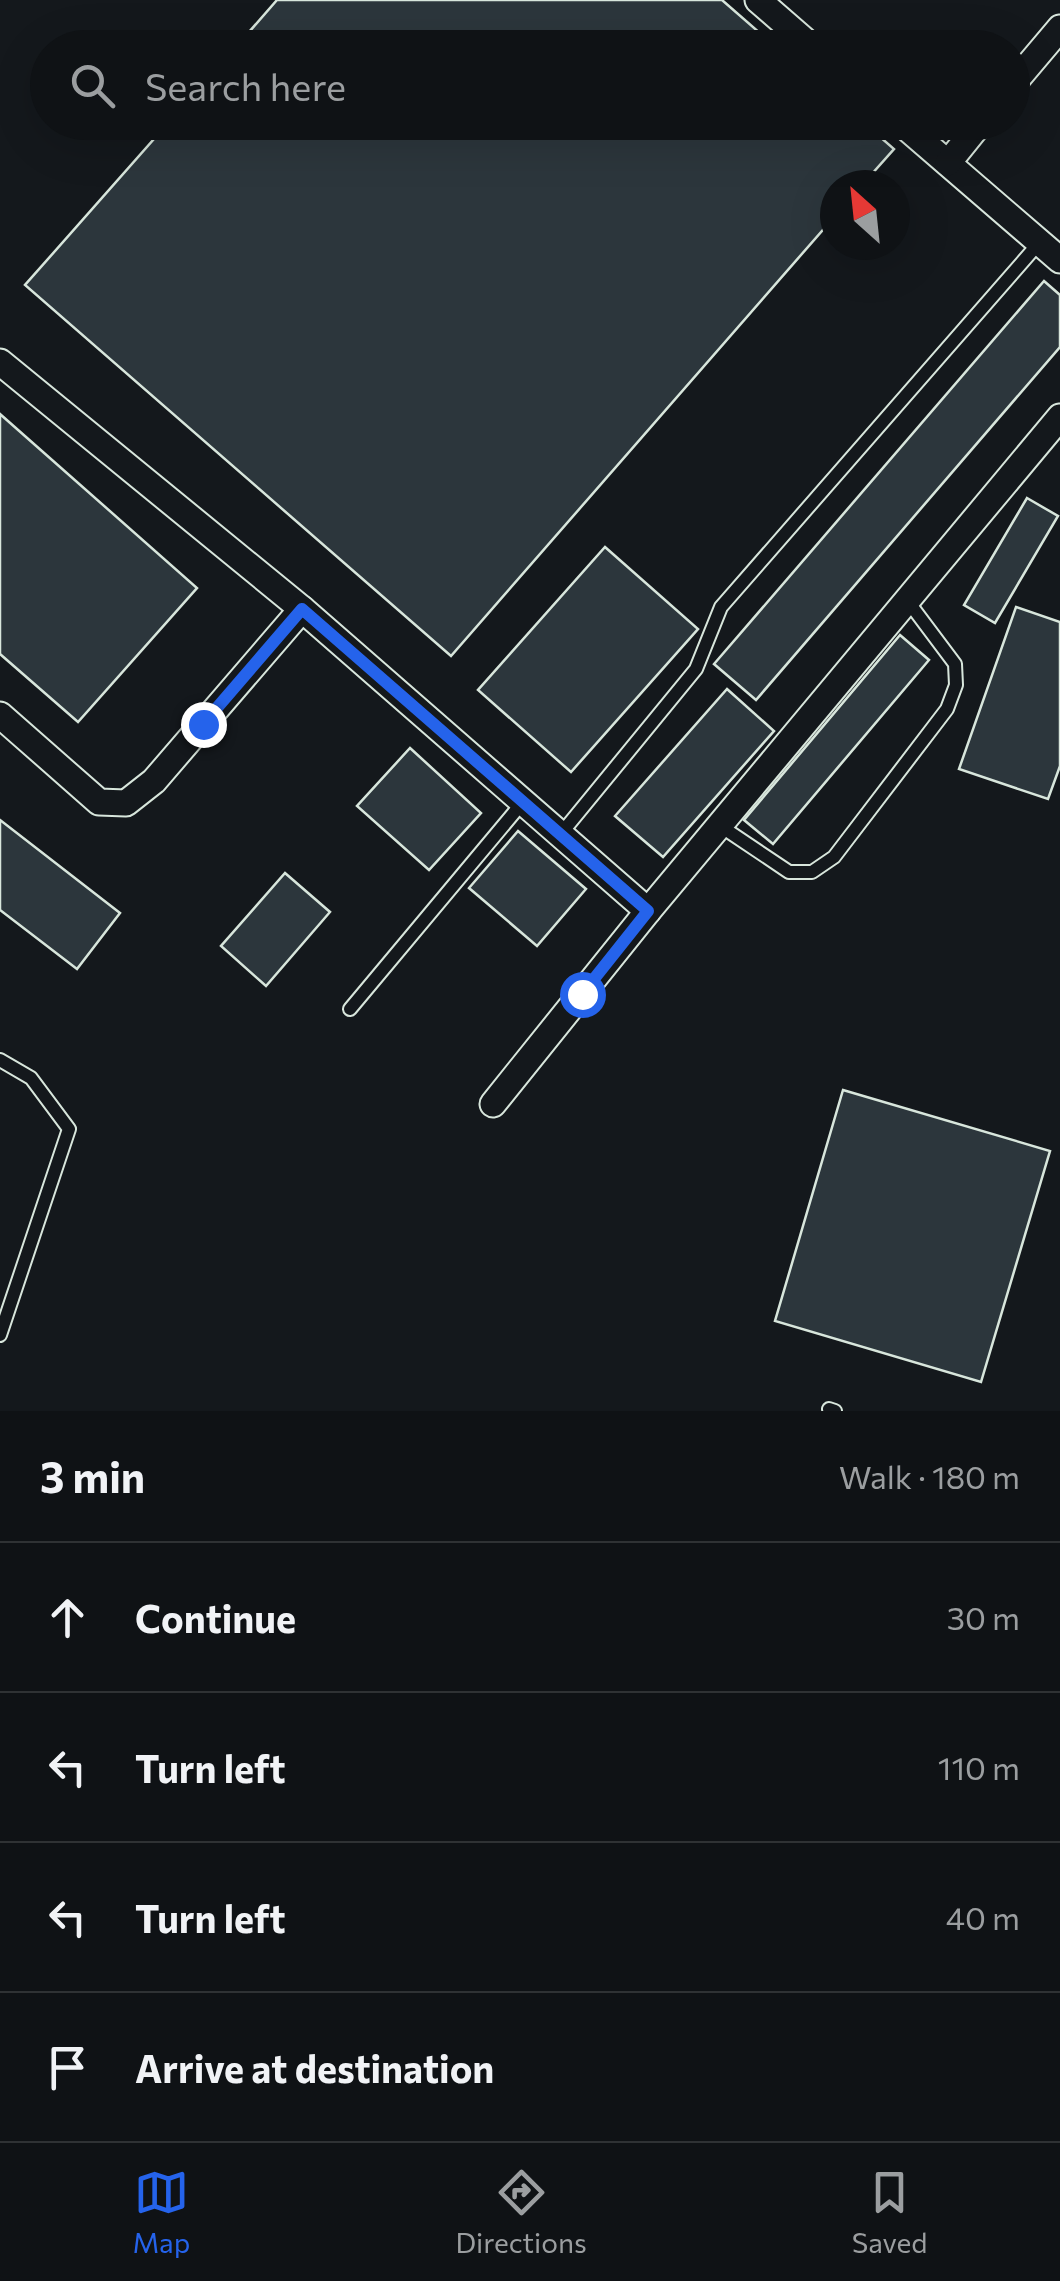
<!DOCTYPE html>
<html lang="en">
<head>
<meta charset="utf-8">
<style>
  body { margin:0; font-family:Commissioner,sans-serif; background:#1d2022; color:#f1f3f6 }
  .compass { position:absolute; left:820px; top:170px; width:90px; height:90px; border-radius:50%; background:#0f1215; box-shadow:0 10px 40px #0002; rotate:333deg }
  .stop { position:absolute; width:30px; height:30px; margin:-22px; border:8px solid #2563eb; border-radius:50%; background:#fff }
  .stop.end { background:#2563eb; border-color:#fff; box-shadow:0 2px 10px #0008 }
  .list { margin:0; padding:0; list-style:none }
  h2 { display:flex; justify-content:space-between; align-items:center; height:130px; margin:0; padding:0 40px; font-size:42px }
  h2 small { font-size:32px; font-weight:400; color:#9b9ea0 }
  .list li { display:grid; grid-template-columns:65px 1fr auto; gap:30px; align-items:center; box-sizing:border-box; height:150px; padding:0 40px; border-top:2px solid #2f3234 }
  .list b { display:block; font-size:38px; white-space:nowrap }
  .list em { font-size:32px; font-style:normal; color:#9b9ea0 }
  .icon { flex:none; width:55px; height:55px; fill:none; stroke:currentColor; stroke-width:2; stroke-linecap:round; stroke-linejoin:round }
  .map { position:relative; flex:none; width:1060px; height:1411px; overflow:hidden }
  .search { position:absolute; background:#0f1215; box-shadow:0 10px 40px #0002; left:30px; right:30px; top:30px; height:110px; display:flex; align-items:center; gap:25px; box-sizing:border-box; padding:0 35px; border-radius:55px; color:#9b9ea0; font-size:38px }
  .sheet { height:730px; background:#0f1215 }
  nav { display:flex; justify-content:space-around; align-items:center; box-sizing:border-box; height:140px; border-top:2px solid #2f3234; background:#0f1215; font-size:28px; color:#9b9ea0 }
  nav a { display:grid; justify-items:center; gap:5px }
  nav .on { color:#2563eb }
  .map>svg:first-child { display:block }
  .building { fill:#2c363c; stroke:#d8e6dc; stroke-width:2.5 }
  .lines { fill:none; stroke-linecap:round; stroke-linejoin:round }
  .service-casing { stroke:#d8e6dc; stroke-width:16 }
  .minor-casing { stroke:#d8e6dc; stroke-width:29 }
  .service { stroke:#14181c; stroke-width:12 }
  .minor { stroke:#14181c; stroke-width:25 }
  .route { stroke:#2563eb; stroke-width:12 }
</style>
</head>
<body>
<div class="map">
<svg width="1060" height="1411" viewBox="0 0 1060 1411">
  <rect width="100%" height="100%" fill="#14181c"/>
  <!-- building -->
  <g class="building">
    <polygon points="277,0 722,0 777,48 235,48"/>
    <polygon points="169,122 863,122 894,149 862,185 835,185 835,216 451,656 25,285"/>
    <polygon points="1044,281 1060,295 1060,347 756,700 714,664"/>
    <polygon points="0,414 197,588 78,722 0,654"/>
    <polygon points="1027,498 1058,516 995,623 964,605"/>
    <polygon points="605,547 698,629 571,772 478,690"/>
    <polygon points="1016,607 1060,622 1060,766 1048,799 959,769"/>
    <polygon points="900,635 929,660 773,844 744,820"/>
    <polygon points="727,689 774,731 663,857 615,816"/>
    <polygon points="410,748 481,813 429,870 357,806"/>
    <polygon points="0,820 120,913 77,969 0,910"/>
    <polygon points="518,831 586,889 537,946 469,888"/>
    <polygon points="285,873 330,912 266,986 221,946"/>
    <polygon points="843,1090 1050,1151 981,1382 775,1321"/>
  </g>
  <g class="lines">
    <defs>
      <g id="service">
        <polyline points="719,825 789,872 812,872 834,857 947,709 956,685 955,664 907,600"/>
        <polyline points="560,835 696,669 721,607 1039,243"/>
        <polyline points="350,1009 523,802"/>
        <polyline points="0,1060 31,1078 69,1129 0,1335"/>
        <polyline points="829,1409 835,1411"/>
      </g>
      <g id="minor">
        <polyline points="758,0 813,48"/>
        <polyline points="1012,85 1060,28"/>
        <polyline points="900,122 1060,260"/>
        <polyline points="948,163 981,122"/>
        <polyline points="0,362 302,609 648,911"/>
        <polyline points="0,715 99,802 126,803 154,781 302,609"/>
        <polyline points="493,1104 648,911 1060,417"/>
      </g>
    </defs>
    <!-- service casing -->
    <use href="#service" class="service-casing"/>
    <!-- minor casing -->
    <use href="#minor" class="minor-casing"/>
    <!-- service -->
    <use href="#service" class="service"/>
    <!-- minor -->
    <use href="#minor" class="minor"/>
  </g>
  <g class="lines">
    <!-- route -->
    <polyline class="route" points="203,724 302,609 648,911 582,994"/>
  </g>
</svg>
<svg class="compass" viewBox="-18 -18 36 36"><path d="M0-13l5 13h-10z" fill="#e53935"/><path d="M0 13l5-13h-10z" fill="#9b9ea0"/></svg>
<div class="stop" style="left:582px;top:994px"></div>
<div class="stop end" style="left:203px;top:724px"></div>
<div class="search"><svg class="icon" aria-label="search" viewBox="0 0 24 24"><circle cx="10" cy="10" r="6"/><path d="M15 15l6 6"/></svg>Search here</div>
</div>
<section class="sheet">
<h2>3 min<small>Walk · 180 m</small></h2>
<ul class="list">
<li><svg class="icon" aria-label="ahead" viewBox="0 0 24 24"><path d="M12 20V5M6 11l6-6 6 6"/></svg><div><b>Continue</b></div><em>30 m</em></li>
<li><svg class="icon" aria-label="left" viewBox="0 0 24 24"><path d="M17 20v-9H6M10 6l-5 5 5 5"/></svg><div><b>Turn left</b></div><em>110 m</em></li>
<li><svg class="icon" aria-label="left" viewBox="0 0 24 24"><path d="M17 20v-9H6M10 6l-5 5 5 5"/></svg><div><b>Turn left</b></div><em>40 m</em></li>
<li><svg class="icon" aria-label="arrive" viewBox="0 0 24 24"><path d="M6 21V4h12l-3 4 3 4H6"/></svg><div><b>Arrive at destination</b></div></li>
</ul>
</section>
<nav>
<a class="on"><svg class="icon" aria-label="map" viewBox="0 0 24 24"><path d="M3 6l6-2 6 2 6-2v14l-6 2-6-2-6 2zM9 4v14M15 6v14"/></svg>Map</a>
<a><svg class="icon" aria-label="directions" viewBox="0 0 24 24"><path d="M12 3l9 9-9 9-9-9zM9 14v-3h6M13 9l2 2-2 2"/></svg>Directions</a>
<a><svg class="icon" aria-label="saved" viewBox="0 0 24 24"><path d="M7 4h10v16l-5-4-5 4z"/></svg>Saved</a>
</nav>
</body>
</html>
